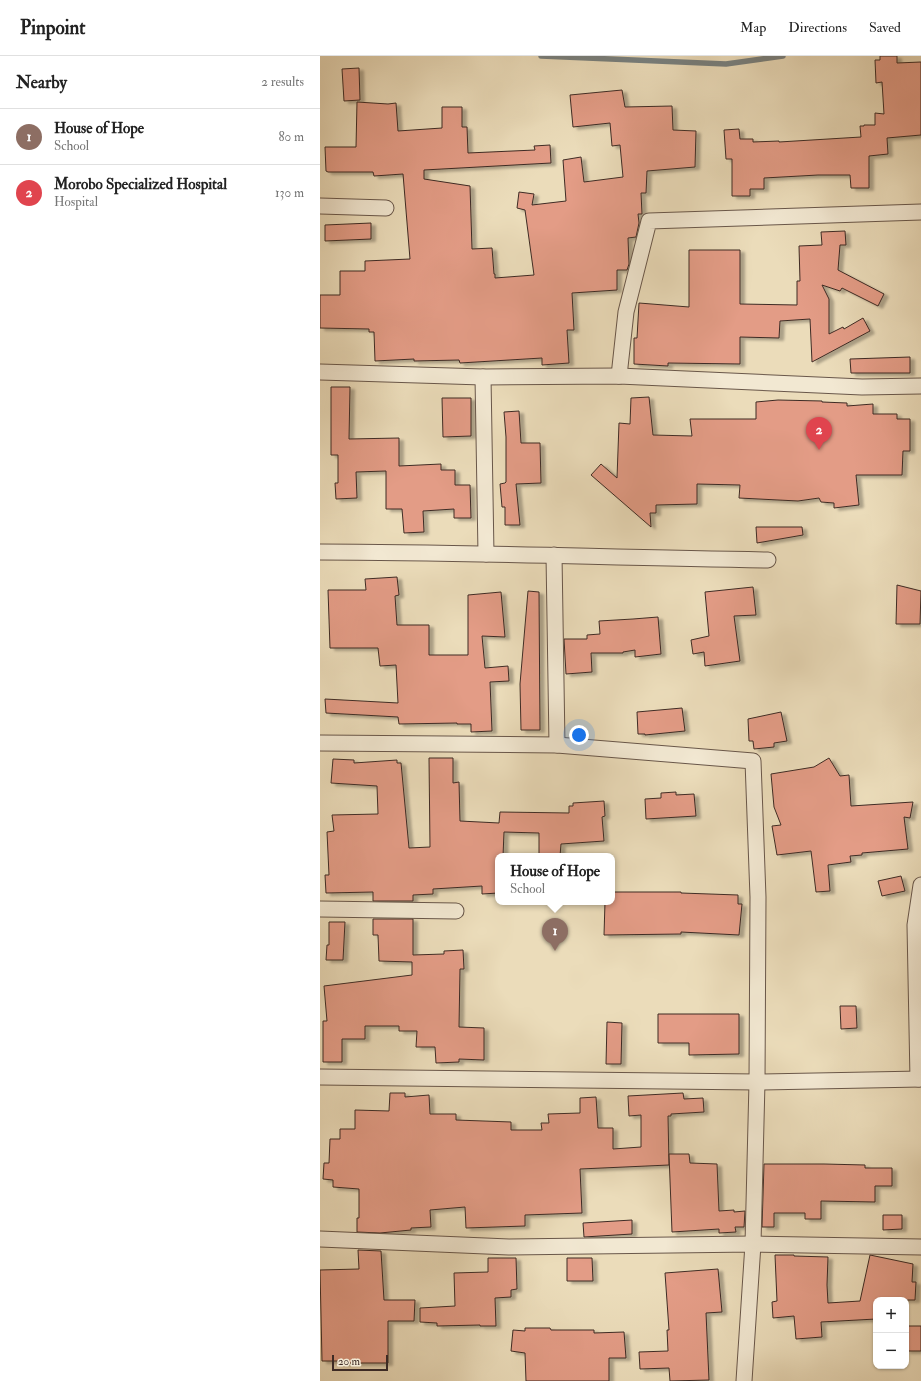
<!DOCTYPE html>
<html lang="en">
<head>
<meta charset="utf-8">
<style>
  body { margin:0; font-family:"IM FELL Double Pica",serif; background:#f2f2f2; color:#222 }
  .controls { position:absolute; right:12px; bottom:12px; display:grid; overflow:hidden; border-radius:8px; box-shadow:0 1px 3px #0004 }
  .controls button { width:36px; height:36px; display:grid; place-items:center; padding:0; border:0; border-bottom:1px solid #e0e0e0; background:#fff; color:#222; font:20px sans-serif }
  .scale { position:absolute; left:12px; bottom:10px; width:56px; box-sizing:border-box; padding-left:4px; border:2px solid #3e2b24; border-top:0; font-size:11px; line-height:14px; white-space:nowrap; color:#3e2b24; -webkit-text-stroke:3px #f2e8d2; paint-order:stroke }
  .you { position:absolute; left:259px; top:679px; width:14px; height:14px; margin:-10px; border:3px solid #fff; border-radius:50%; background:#1a73e8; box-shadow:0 0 0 6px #1a73e833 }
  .badge { display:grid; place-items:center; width:26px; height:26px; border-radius:50%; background:#8f2418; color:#fff; font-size:13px; font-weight:700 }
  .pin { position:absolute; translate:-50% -33px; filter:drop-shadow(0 1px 2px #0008) }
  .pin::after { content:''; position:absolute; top:21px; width:14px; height:12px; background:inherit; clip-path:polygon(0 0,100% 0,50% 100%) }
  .popup { position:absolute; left:175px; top:797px; width:120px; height:52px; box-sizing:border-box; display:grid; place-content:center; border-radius:8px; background:#fff; filter:drop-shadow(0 1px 3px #0005); font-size:13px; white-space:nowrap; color:#767676 }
  .popup b { font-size:15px; color:#222 }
  .popup::after { content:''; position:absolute; left:50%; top:100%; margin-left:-8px; border:8px solid transparent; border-top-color:#fff }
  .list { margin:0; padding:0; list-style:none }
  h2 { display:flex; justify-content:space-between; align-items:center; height:52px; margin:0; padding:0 16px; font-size:17px }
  h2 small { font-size:13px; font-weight:400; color:#767676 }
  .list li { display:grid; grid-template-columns:26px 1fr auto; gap:12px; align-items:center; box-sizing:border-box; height:56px; padding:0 16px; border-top:1px solid #e0e0e0 }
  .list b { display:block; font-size:15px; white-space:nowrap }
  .list p { margin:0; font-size:13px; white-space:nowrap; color:#767676 }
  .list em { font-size:13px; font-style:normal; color:#767676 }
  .map { position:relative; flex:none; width:601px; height:1325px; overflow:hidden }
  header { display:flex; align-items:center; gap:24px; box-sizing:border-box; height:56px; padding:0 20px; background:#fff; border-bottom:1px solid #e0e0e0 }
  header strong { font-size:19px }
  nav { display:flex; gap:22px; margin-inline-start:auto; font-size:14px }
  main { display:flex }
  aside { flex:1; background:#fff }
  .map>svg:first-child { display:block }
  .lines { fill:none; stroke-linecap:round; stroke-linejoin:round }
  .stream { stroke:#78807f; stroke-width:5.5 }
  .building { fill:#e39c86; stroke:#3e2b24; filter:url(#shadow) }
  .minor-casing { stroke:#69574a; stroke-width:17 }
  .minor { stroke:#f2e8d2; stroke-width:15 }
</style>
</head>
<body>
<header>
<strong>Pinpoint</strong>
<nav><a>Map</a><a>Directions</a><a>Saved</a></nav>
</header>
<main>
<aside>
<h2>Nearby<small>2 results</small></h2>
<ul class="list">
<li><span class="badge" style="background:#8d6e63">1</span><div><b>House of Hope</b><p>School</p></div><em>80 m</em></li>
<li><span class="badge" style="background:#e0444e">2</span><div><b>Morobo Specialized Hospital</b><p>Hospital</p></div><em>130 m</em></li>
</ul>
</aside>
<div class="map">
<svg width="601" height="1325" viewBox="0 0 601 1325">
  <defs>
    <filter id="shadow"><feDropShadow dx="4.5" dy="2.5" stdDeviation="1" flood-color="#0004"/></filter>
  </defs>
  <rect width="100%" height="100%" fill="#ebdcba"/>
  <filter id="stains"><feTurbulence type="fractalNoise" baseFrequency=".005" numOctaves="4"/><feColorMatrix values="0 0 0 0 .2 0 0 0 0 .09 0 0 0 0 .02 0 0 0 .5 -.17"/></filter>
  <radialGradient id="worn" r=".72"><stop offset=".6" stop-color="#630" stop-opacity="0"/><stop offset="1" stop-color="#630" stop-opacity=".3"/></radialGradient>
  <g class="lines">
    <!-- stream -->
    <polyline class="stream" points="221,0 406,8 463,0"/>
  </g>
  <!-- building -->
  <g class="building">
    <polygon points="560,0 577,0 577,7 601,6 601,79 567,82 568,98 549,100 549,132 531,132 530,119 498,119 444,122 444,133 430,133 430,140 412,140 412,103 406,103 404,74 419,73 420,83 433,83 433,86 459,85 459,86 541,81 540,70 544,70 544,69 555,69 555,57 564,58 562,26 556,27 555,4 560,4"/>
    <polygon points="39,12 40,44 24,45 22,13"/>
    <polygon points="302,34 305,51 352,50 353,74 376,75 375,111 327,115 326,137 321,137 322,158 318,158 319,167 316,181 308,182 309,208 307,214 297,214 297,234 252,237 254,274 247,274 249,307 222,309 222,302 140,307 139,304 94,305 94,303 55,305 54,276 49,276 49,273 0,272 0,239 20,239 20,215 45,215 45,205 90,203 83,118 54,120 53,116 8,116 6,115 5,91 36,91 37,46 68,48 76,47 78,75 122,72 122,51 142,51 142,71 147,71 148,97 215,94 214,90 230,89 231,107 104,114 104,123 150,130 152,193 172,192 174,218 175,218 175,222 214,219 205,154 197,152 199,136 214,138 212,149 246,145 243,104 261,101 264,126 303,121 300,89 292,90 290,67 253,71 250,39"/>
    <polygon points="51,167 51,183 5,185 5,169"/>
    <polygon points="525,175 526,189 520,189 518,214 564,238 558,250 522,232 520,235 502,229 509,243 509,278 523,271 524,273 543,262 550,275 492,306 490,263 460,265 459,282 420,281 420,308 348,307 348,310 314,308 314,282 317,282 319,247 369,251 369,194 420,194 420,248 477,249 477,225 480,225 479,190 502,189 501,176"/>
    <polygon points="590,301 590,317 531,317 530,303"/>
    <polygon points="11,331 30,331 29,383 79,382 79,410 121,408 121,414 135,414 135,429 150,429 151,462 134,462 134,453 103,455 104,476 84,477 82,453 66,453 66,415 36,416 37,442 16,443 15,427 18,427 18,399 11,399"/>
    <polygon points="329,341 333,379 372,380 370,363 436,363 436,346 458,344 502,345 502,346 527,347 527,350 553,348 553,358 577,358 577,363 590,363 590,395 583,395 582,419 536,419 539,449 514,452 514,447 501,446 499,442 478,445 419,442 420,429 377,428 377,448 336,449 336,457 330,457 331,471 271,419 281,408 297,422 299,367 310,368 311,342"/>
    <polygon points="122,342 151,342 151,380 123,381"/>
    <polygon points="199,355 201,387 220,387 221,427 196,428 200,469 185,469 185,451 182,451 180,428 185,427 186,426 186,381 184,356"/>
    <polygon points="436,471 482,471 483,479 437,487"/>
    <polygon points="77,521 79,539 75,540 77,569 109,569 109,599 148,599 148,539 181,536 185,581 162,580 165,612 188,610 189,625 170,626 172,675 151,676 151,668 137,668 137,667 79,668 78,661 6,657 5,643 78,647 76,609 60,610 58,592 10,592 8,534 46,534 45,523"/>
    <polygon points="577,529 601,535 600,568 576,568"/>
    <polygon points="433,531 436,559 414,560 420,605 385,610 384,596 373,598 371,584 389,580 385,536"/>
    <polygon points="208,535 219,536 220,674 201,674 200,628"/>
    <polygon points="338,561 341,598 315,601 315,594 303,596 303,597 271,597 272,616 246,618 244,583 267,583 267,579 280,578 279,565 313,563"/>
    <polygon points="362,652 365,675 325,679 325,678 318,678 317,656"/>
    <polygon points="461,656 467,685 454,687 454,691 434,693 433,685 429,685 428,663"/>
    <polygon points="109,702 133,702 133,727 139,726 140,765 179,767 180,756 249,757 249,750 253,750 253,747 284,745 285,760 282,761 284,785 241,788 240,800 219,800 219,777 184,776 183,800 178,800 178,837 162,838 162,830 113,833 113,838 93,839 93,845 53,845 53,836 6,837 5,819 9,819 7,776 14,775 12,759 58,758 57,730 11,727 13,703 34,704 34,707 77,704 77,707 81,707 89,792 110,791"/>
    <polygon points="509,702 520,720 529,719 531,750 593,746 590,762 584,761 588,793 542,797 542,799 530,800 531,806 508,809 510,835 496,836 491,795 457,799 452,770 461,769 454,751 451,718 494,711"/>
    <polygon points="356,736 356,739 374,738 376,760 326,763 325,743 341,742 341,737"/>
    <polygon points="581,820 585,835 562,840 558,825"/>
    <polygon points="292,836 361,836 361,837 418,839 418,848 422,848 419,879 361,876 361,878 284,879 285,846 292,846"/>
    <polygon points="53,863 93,863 93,899 124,898 124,895 143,894 144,913 140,913 139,971 164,972 164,1004 139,1003 139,1006 116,1007 115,991 96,991 97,975 79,975 79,970 45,970 45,983 22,983 22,1006 3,1006 3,965 7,965 4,930 92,919 92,906 59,905 58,879 53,879"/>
    <polygon points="9,866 25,866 23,904 6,904 7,889 9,889"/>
    <polygon points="520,950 536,950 537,972 521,973"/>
    <polygon points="338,958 419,958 419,998 369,999 369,987 338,987"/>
    <polygon points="287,966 302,967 301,1008 286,1008"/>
    <polygon points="70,1037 85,1037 85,1041 109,1039 110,1058 136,1058 136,1064 191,1066 191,1074 222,1074 221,1067 229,1067 228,1058 260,1057 260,1042 276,1041 278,1072 293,1072 293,1093 321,1091 321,1059 309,1060 308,1040 363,1037 364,1043 383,1042 384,1056 351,1058 351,1060 348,1060 349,1109 260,1113 262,1157 205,1159 205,1170 146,1172 145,1151 110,1154 111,1171 91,1172 91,1174 60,1177 37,1176 37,1162 39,1162 39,1133 13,1131 13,1124 3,1123 4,1107 9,1107 10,1083 20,1083 20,1073 35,1073 35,1054 69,1055"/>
    <polygon points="349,1098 369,1098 370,1107 397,1108 399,1155 414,1154 414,1156 425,1155 424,1171 415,1171 416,1176 399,1177 399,1173 352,1176"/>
    <polygon points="444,1108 504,1108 545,1109 545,1112 572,1112 572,1130 555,1130 555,1146 501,1145 501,1163 485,1163 485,1157 454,1157 454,1171 442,1171"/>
    <polygon points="563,1159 582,1159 582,1173 563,1174"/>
    <polygon points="312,1164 312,1178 264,1181 263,1167"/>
    <polygon points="38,1194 61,1195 64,1244 95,1244 94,1265 68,1265 68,1307 18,1307 18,1305 2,1305 0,1214 39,1213"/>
    <polygon points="455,1199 474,1199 474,1200 508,1201 507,1229 508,1247 540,1245 550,1199 593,1208 592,1226 596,1226 595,1244 556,1244 556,1263 501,1266 502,1281 476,1283 474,1260 453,1262 452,1246 457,1245"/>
    <polygon points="168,1202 196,1202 197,1233 191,1234 191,1241 175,1242 176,1270 160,1270 160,1269 117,1270 117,1267 100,1266 100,1252 135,1250 134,1217 168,1216"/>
    <polygon points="247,1202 272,1202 273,1225 247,1225"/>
    <polygon points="398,1213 402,1256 386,1257 389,1324 350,1325 349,1312 320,1313 319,1296 348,1295 347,1274 349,1274 345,1217"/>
    <rect x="586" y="1270" width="15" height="25"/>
    <polygon points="205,1272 230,1272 231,1274 274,1274 274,1277 304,1276 306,1302 289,1302 289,1325 206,1325 205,1297 191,1295 193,1274 205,1275"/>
  </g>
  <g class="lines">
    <defs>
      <g id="minor">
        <polyline points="0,150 66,152"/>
        <polyline points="0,316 163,321 299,320 542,331 601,330"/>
        <polyline points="299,320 306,256 329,165 601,156"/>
        <polyline points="163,321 166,498"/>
        <path d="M0,496C150,496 299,502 448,504"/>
        <polyline points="234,499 237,689"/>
        <polyline points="0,687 237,689 433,705 438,841 437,1026 433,1188 424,1325"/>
        <polyline points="0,853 136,855"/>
        <polyline points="0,1021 437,1026 601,1023"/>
        <polyline points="598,1023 595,869 601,829"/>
        <polyline points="0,1183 189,1191 433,1188 601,1191"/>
      </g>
    </defs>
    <!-- minor casing -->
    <use href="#minor" class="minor-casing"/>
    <!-- minor -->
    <use href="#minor" class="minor"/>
  </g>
  <rect width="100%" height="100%" filter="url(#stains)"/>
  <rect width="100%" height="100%" fill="url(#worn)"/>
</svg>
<div class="controls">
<button>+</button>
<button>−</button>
</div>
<div class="scale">20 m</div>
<div class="you"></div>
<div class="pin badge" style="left:235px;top:895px;background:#8d6e63">1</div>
<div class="popup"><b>House of Hope</b>School</div>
<div class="pin badge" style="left:499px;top:394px;background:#e0444e">2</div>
</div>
</main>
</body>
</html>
